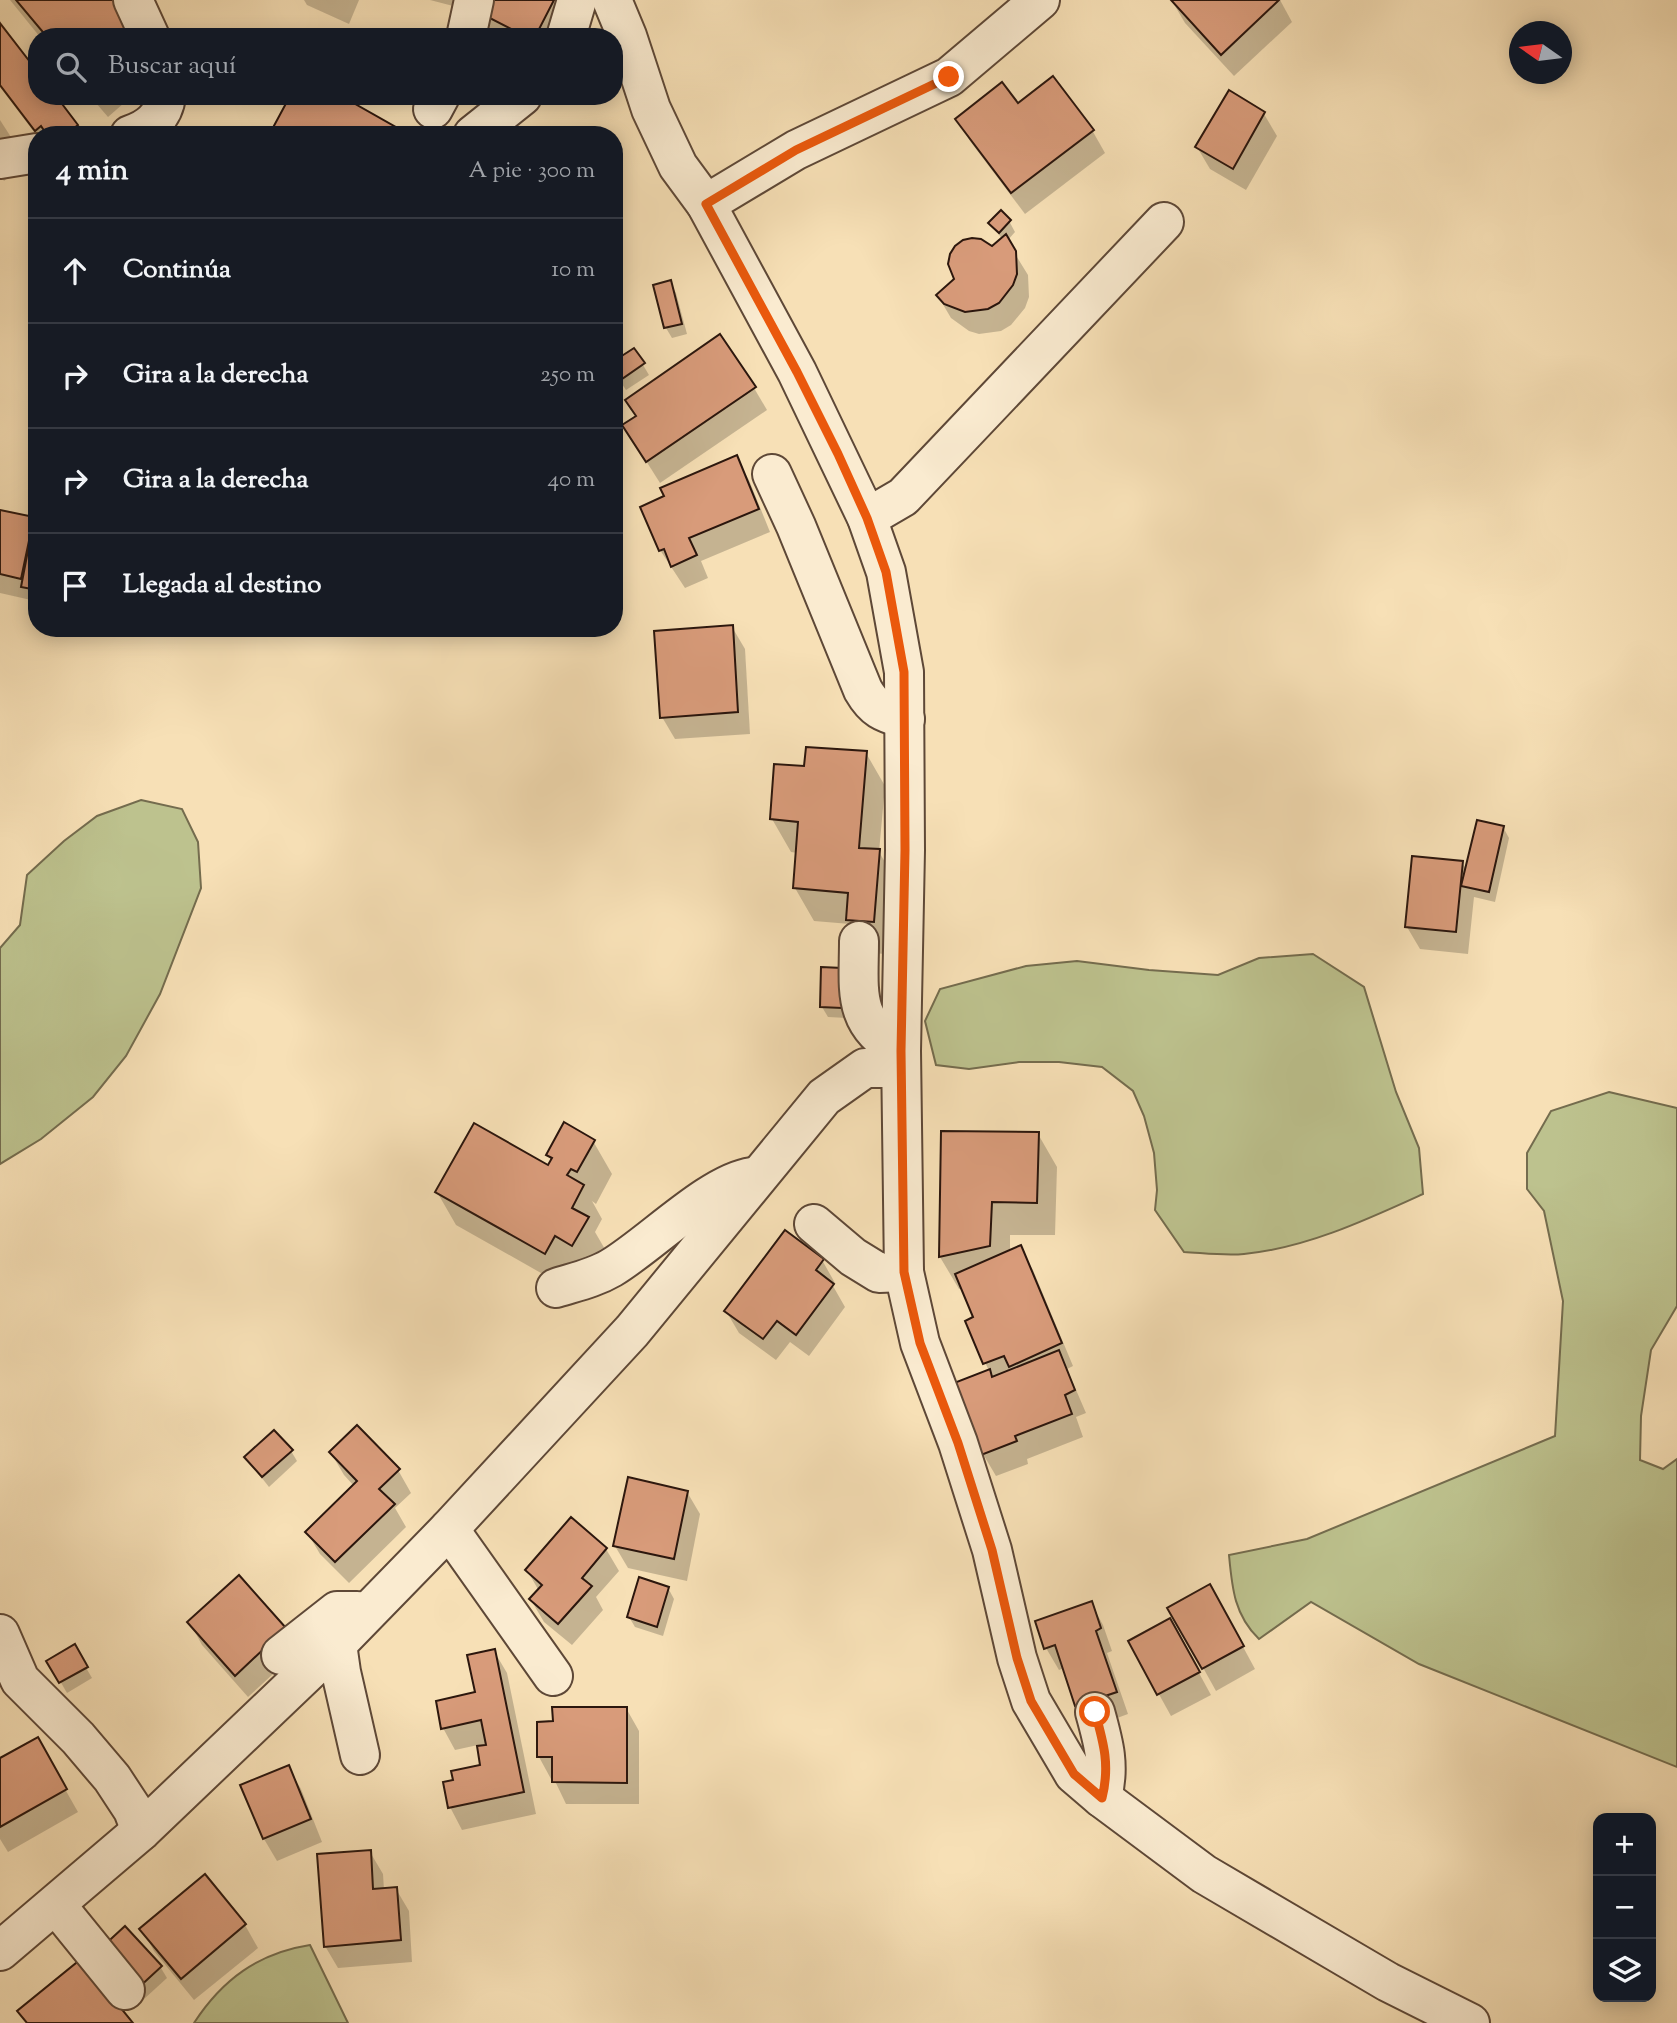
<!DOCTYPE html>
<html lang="es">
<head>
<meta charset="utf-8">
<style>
  body { margin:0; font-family:"Sorts Mill Goudy",serif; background:#20242c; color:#f1f3f6 }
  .controls { position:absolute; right:21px; bottom:21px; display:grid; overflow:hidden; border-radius:14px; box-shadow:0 4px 18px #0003 }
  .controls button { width:63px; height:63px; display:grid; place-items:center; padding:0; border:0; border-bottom:2px solid #363941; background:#171b24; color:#f1f3f6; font:35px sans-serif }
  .compass { position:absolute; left:1509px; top:21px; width:63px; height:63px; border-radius:50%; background:#171b24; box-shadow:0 4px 18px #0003; rotate:284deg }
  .stop { position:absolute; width:21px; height:21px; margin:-16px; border:5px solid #ea580c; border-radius:50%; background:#fff }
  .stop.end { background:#ea580c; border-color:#fff; box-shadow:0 2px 7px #0008 }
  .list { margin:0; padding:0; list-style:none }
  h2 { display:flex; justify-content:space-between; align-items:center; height:91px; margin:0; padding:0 28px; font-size:30px }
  h2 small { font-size:23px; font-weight:400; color:#9ea1a6 }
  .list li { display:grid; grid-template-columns:46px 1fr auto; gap:21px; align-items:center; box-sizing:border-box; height:105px; padding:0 28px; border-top:2px solid #363941 }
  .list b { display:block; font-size:26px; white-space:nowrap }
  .list em { font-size:23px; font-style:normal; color:#9ea1a6 }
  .icon { flex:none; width:38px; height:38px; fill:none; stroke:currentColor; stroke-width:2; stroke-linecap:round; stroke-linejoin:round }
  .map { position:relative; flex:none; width:1677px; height:2023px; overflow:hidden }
  .search { position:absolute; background:#171b24; box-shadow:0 4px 18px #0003; left:28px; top:28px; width:595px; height:77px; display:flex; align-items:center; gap:18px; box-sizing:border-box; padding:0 24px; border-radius:28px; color:#9ea1a6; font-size:26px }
  .panel { position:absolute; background:#171b24; box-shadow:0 4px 18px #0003; left:28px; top:126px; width:595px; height:511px; border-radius:28px }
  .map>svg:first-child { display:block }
  .green { fill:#bdc28e; stroke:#746c4e; stroke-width:2 }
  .shadow { fill:#0003 }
  .building { fill:#d89b7a; stroke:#2b160d; stroke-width:2 }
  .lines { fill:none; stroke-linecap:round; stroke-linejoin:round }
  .minor-casing { stroke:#5e4837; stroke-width:42 }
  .minor { stroke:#faebd0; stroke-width:38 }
  .route { stroke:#ea580c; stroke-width:9 }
</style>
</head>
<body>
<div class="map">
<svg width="1677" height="2023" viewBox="0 0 1677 2023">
  <rect width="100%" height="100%" fill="#f7e0b6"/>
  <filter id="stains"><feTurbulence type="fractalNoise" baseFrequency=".00286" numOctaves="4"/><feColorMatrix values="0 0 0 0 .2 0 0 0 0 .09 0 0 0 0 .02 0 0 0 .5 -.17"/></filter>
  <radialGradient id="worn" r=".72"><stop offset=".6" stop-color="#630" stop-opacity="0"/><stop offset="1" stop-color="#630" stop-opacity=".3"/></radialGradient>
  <!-- green -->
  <g class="green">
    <polygon points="141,800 182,809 198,842 201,888 160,994 126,1056 93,1097 41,1139 0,1164 0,948 20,925 27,875 64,841 97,816"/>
    <path d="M1313,954L1364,987L1396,1092L1419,1148L1423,1194C1366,1220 1306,1248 1244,1254C1225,1256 1203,1253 1184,1252L1155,1210L1157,1190L1154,1153L1144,1116L1133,1091L1102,1067L1059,1062H1019L969,1069L936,1065L925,1021L940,989L1026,966L1077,961L1149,970L1218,975L1259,958Z"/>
    <path d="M1609,1092L1677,1108V1306L1651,1350L1641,1416L1640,1460L1663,1469L1677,1459V1767L1419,1664L1311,1602L1259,1639C1234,1615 1232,1587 1229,1555L1307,1539L1555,1436L1563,1301L1544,1211L1527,1189V1153L1551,1111Z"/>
    <path d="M310,1945L348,2023H194C222,1980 258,1953 310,1945Z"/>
  </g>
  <!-- shadow -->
  <g class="shadow">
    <polygon points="10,0 124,0 137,37 40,37"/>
    <polygon points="304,0 359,0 349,24 307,5"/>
    <polygon points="430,0 577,0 558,37 498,37 493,34 480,13"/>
    <polygon points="1173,0 1280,0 1292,22 1234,76 1185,23 1172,1"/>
    <polygon points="0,26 37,96 76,126 81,135 37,136 0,87"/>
    <polygon points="1229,93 1264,114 1277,136 1246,190 1210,169 1197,147"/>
    <polygon points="90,96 132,96 108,117"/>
    <polygon points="1017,105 1092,130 1105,153 1025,214 970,141 957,119"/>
    <polygon points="0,120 27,162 4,181 0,175"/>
    <polygon points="1009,221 1015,232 1007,241 1028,275 1029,297 1025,308 1011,325 1001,331 979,334 969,331 951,318 938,296 1002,239 991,223"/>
    <polygon points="670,282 676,293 687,334 672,338 666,328 655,286"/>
    <polygon points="634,350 649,375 626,390 614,372"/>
    <polygon points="754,388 767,410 660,483 624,426 637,417"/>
    <polygon points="736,458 749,480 770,532 701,561 708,578 685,588 660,550 666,497"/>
    <polygon points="0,511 33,518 37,525 37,609 31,600 0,593"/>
    <polygon points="732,627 745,649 750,734 675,739 662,717"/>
    <polygon points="866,753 885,786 879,852 898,884 892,955 867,952 850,924 814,921 795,888 798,853 791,852 772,819"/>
    <polygon points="1503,827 1509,838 1495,902 1474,897 1468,954 1420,949 1407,927 1462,863 1467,870"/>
    <polygon points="841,970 847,1018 828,1017 822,1007"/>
    <polygon points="943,1133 1038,1134 1057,1167 1055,1235 1010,1235 1010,1252 1020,1248 1033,1270 1073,1366 1067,1369 1086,1413 1076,1417 1083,1437 1027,1459 1028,1464 996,1476 983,1454 989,1371 967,1322 976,1318 963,1289 959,1289 940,1257"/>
    <polygon points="593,1141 612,1174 596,1204 592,1201 602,1219 595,1232 606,1251 564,1286 456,1225 437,1192 548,1168 552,1162 548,1155"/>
    <polygon points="822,1260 835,1283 833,1286 845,1307 809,1356 790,1342 776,1360 739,1333 726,1311"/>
    <polygon points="291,1451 297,1461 269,1487 246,1458"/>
    <polygon points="331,1453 398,1470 411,1493 395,1508 406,1527 349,1583 320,1554 307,1532 354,1486 344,1475"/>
    <polygon points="687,1492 700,1514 687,1581 628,1568 615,1546"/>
    <polygon points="606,1549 619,1571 596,1597 603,1610 572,1645 544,1622 531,1600 539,1591 527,1570"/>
    <polygon points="668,1588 674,1599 663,1636 635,1627 629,1617"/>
    <polygon points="1091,1603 1103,1625 1112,1651 1107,1653 1128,1714 1090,1728 1077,1706 1064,1668 1059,1670 1046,1648"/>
    <polygon points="1170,1608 1222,1608 1255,1669 1216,1691"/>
    <polygon points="190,1623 298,1651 248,1697 202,1645"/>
    <polygon points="1130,1642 1182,1642 1211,1695 1171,1716"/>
    <polygon points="74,1647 92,1678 67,1693 49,1662"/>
    <polygon points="494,1651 507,1673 536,1814 462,1830 450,1807 455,1781 482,1766 478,1745 455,1750 443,1728 477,1694"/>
    <polygon points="626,1708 639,1731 639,1804 566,1804 554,1779 551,1779 539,1757"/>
    <polygon points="37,1740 78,1812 8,1852 0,1839 0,1760"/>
    <polygon points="288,1767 301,1789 322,1842 277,1861 264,1839 243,1786"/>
    <polygon points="370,1852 383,1874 384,1890 396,1889 409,1911 412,1962 338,1968 325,1946"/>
    <polygon points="205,1877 245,1925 258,1948 194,2000 154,1951 142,1929"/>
    <polygon points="125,1928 161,1968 167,1978 144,1999 108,1960"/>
  </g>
  <!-- building -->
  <g class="building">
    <polygon points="16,0 118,0 132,37 47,37"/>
    <polygon points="484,0 554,0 535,37 527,37 478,12"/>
    <polygon points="1171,0 1279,0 1221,55"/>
    <polygon points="0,23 37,71 37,96 56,96 78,125 65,135 47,135 41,126 35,131 0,85"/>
    <polygon points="1053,76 1094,130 1011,193 955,119 1002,82 1018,103"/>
    <polygon points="1229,90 1265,112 1233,169 1195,147"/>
    <polygon points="290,96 341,96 401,130 399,135 269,135"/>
    <polygon points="1001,210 1011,220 999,233 988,223"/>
    <polygon points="1006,234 1016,251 1017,274 1013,285 999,303 988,309 965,312 944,304 936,295 954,279 948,264 950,254 955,246 963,240 972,238 981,239 992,246"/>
    <polygon points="671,280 682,324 664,328 653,285"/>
    <polygon points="720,334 756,387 646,462 622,425 636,416 625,400"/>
    <polygon points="634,348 645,363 619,381 614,374 614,361"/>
    <polygon points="737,455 759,509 689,538 697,555 671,567 664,549 659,551 640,507 664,496 660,488"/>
    <polygon points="0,510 34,517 21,579 0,574"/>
    <polygon points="33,524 37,525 37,590 21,587"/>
    <polygon points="733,625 738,712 660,718 654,631"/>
    <polygon points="806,747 867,751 859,848 880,849 874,922 846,920 848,893 793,888 798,822 770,819 774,764 804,766"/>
    <polygon points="1477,820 1504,826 1489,892 1461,886"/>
    <polygon points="1412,856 1463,861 1456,932 1405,927"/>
    <polygon points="821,967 842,968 842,1008 820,1007"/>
    <polygon points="564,1122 595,1140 577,1172 571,1169 567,1175 584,1185 572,1208 589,1217 572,1246 555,1236 545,1254 435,1192 474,1123 548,1165 552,1158 546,1155"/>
    <polygon points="941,1131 1039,1132 1037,1203 992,1202 990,1246 939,1257"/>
    <polygon points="785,1230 824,1259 816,1270 834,1284 796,1335 777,1321 763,1339 724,1311"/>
    <polygon points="1021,1245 1062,1343 1009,1367 1004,1356 983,1364 965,1321 973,1317 955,1274"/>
    <polygon points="1059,1350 1075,1390 1065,1395 1072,1414 1015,1436 1017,1441 981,1455 954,1383 990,1369 992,1377"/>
    <polygon points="357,1425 400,1469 379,1489 395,1504 335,1562 305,1532 357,1481 329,1452"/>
    <polygon points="274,1430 293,1450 262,1477 244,1457"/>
    <polygon points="628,1477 688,1491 674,1559 613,1546"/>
    <polygon points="571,1517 607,1548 582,1578 592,1586 558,1624 529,1599 542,1585 525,1570"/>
    <polygon points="239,1575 286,1628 235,1676 187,1622"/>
    <polygon points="639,1577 669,1587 657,1627 627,1617"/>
    <polygon points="1210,1584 1244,1646 1202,1669 1167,1608"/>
    <polygon points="1092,1601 1101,1628 1096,1631 1117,1692 1075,1706 1055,1645 1044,1649 1035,1621"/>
    <polygon points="1170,1618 1200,1672 1157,1695 1128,1641"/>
    <polygon points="75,1644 88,1667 59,1683 46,1661"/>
    <polygon points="495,1649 524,1792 448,1808 443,1782 453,1780 451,1771 480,1765 477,1746 486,1745 481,1720 441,1729 436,1701 475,1692 467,1655"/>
    <polygon points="552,1707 627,1707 627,1783 552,1782 552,1757 537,1757 537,1722 553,1721"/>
    <polygon points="38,1737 67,1789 0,1827 0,1758"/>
    <polygon points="289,1765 311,1819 263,1839 240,1785"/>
    <polygon points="371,1850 373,1889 397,1887 401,1940 324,1947 317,1854"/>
    <polygon points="205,1874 246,1924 181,1979 139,1929"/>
    <polygon points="125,1926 162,1966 137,1989 100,1949"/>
    <polygon points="81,1959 133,2023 27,2023 17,2011"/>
  </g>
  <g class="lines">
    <defs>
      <g id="minor">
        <polyline points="133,0 150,37"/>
        <polyline points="612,0 627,36 651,109 678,166 706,204 797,372 867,518 886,572 904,672 905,850 901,1051 904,1272 920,1343 958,1443 992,1550 1017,1658 1031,1701 1074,1774 1102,1798 1204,1874 1388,1982 1470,2023"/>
        <polyline points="466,37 474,0"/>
        <polyline points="566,37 577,0"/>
        <polyline points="433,109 440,96"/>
        <path d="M130,135C149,129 164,116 166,96"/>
        <polyline points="473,135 522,96"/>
        <polyline points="0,159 37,153"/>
        <polyline points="706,204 796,150 949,77 1040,0"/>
        <path d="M772,474L796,526L863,690C874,709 883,713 905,719"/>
        <polyline points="867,518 903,497 1164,222"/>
        <path d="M859,941C859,990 851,1024 901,1051"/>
        <polyline points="814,1224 853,1257 879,1273 904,1272"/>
        <path d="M556,1288C575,1282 594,1278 611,1268C650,1245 710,1183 752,1177"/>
        <polyline points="449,1529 553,1676"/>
        <polyline points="0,1634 20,1680 78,1738 112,1778 133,1810 141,1831"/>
        <polyline points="337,1644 341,1672 360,1755"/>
        <polyline points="281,1655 337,1611 357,1611"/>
        <path d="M1095,1712C1104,1744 1110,1766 1102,1798"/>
        <polyline points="56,1905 125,1990"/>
        <polyline points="0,1951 141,1831 337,1644 449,1529 632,1331 824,1097 865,1068 901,1068"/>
      </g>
    </defs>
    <!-- minor casing -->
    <use href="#minor" class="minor-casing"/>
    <!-- minor -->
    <use href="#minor" class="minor"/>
  </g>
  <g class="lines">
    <!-- route -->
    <path class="route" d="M949,77L796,150L706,204L797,372L838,454L867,518L886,572L904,672L905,850L901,1051L904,1272L920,1343L958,1443L992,1550L1017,1658L1031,1701L1074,1774L1102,1798C1110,1766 1104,1744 1095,1712"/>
  </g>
  <rect width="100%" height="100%" filter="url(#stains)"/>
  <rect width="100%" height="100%" fill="url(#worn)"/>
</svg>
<div class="controls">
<button>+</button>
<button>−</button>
<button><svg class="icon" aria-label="layers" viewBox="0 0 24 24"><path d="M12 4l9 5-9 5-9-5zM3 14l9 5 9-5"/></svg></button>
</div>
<svg class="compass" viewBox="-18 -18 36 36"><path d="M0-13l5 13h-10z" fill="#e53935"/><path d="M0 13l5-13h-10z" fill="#9ea1a6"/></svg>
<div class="stop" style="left:1095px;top:1712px"></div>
<div class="stop end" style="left:949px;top:77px"></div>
<div class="search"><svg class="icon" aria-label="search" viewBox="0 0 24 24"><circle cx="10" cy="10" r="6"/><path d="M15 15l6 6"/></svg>Buscar aquí</div>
<section class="panel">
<h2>4 min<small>A pie · 300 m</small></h2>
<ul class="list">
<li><svg class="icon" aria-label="ahead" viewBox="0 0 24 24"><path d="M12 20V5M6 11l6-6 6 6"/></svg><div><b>Continúa</b></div><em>10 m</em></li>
<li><svg class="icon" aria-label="right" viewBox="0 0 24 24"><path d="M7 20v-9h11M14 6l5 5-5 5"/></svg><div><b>Gira a la derecha</b></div><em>250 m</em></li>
<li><svg class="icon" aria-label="right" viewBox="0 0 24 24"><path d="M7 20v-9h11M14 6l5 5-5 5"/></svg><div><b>Gira a la derecha</b></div><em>40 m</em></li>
<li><svg class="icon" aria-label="arrive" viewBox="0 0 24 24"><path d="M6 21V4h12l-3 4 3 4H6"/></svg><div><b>Llegada al destino</b></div></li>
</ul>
</section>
</div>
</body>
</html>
